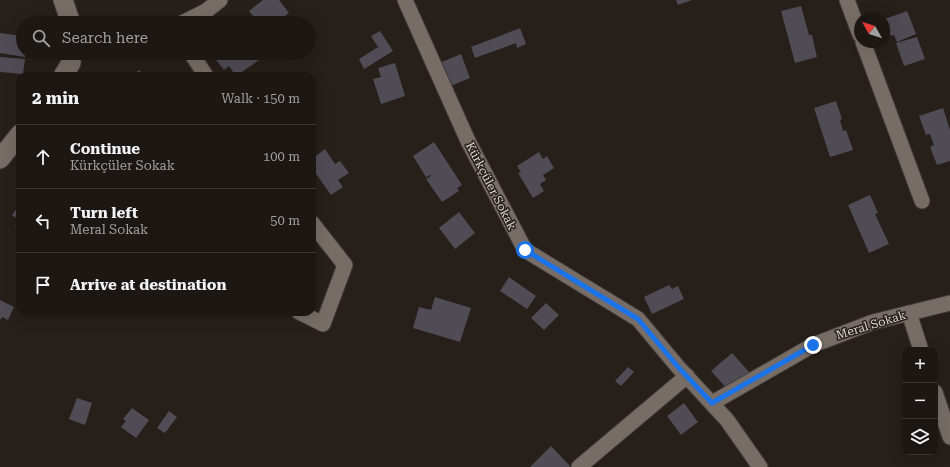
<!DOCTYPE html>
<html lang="en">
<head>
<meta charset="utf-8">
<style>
  body { margin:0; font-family:"Roboto Serif",serif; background:#25201c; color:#f1f3f6 }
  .controls { position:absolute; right:12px; bottom:12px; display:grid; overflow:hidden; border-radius:8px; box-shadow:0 4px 16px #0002 }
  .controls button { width:36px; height:36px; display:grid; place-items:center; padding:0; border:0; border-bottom:1px solid #3b3633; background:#1d1713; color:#f1f3f6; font:20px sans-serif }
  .compass { position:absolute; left:854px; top:12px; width:36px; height:36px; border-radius:50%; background:#1d1713; box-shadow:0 4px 16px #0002; rotate:309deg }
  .stop { position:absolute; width:12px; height:12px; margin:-9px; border:3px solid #1a73e8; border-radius:50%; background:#fff }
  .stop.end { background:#1a73e8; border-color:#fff; box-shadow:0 1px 4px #0008 }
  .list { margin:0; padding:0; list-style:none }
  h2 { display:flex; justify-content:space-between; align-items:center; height:52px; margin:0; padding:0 16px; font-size:17px }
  h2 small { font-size:13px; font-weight:400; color:#a09fa0 }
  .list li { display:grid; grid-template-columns:26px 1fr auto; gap:12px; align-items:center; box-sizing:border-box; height:64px; padding:0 16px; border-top:1px solid #3b3633 }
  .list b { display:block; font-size:15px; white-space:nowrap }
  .list p { margin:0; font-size:13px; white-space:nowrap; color:#a09fa0 }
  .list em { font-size:13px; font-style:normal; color:#a09fa0 }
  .icon { flex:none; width:22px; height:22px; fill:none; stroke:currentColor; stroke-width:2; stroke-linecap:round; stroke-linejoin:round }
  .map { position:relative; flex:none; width:950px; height:467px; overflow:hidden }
  .search { position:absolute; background:#1d1713; box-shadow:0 4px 16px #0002; left:16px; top:16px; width:300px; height:44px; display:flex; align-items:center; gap:10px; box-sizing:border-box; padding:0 14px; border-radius:22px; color:#a09fa0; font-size:15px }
  .panel { position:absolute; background:#1d1713; box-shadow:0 4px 16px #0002; left:16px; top:72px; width:300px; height:244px; border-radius:12px }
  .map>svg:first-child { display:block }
  .building { fill:#4f4c55 }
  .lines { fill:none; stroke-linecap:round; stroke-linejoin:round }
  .minor-casing { stroke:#403a36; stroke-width:17 }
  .tertiary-casing { stroke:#403a36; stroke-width:21 }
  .minor { stroke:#776d66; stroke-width:15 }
  .tertiary { stroke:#776d66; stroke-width:19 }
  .route { stroke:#1a73e8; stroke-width:5 }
  .labels { text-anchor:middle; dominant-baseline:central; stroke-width:3; stroke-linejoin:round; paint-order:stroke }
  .street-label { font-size:12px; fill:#dad5d1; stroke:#271f19 }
</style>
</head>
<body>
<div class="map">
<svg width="950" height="467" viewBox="0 0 950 467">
  <rect width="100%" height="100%" fill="#271f19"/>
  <!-- building -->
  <g class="building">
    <polygon points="263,0 279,0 289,13 276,23 259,23 249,11"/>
    <polygon points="676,0 692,0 678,5"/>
    <polygon points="801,6 809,35 812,35 817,57 795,63 781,11"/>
    <polygon points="907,11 916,34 897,42 894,35 891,36 885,19"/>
    <polygon points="520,28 526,44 517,48 516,43 475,58 471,47"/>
    <polygon points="380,31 393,51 364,69 359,59 378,47 371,36"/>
    <polygon points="0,33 23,36 23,53 26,53 25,57 0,53"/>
    <polygon points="917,37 925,59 904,66 896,43"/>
    <polygon points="219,53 258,53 262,58 236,76 229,66 224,70 214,57"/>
    <polygon points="461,54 470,78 446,88 437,64"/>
    <polygon points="0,57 25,59 23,74 0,72"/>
    <polygon points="395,63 405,96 381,104 373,79 381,77 378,68"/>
    <polygon points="139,70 145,76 132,76"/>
    <polygon points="836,101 842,119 840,120 843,131 846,130 853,150 830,157 814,108"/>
    <polygon points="943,108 950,130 950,161 937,165 930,147 934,145 930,134 926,135 919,116"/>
    <polygon points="434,142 462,185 457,188 459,191 442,202 426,179 431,176 431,175 426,177 413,156"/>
    <polygon points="325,149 335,164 340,161 349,173 338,180 343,187 331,195 312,168 312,159"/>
    <polygon points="539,152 543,159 547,156 554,168 543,175 546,180 540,184 544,191 533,198 518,173 521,172 517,166"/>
    <polygon points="870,195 878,213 875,214 889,244 869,253 848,205"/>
    <polygon points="20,204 20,229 15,226 19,220 12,215"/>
    <polygon points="459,212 475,233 455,249 439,228"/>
    <polygon points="509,277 536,296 527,309 500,291"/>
    <polygon points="669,285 672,289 678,286 684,299 652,314 644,297"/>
    <polygon points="435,297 471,308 460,342 413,328 419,307 431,310"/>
    <polygon points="0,300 14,307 8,320 2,317 0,320"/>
    <polygon points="546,303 559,315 544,330 531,318"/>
    <polygon points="732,353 750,373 730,392 711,371"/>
    <polygon points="628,367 634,372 621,386 615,381"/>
    <polygon points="77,398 92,403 85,425 69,419"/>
    <polygon points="684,403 698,422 681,435 667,416"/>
    <polygon points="132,408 149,420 136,438 121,427 126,421 123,419"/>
    <polygon points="169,411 177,417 165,433 157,428"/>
    <polygon points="551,446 570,466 569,467 530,467"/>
  </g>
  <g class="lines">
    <defs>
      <g id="minor">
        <polyline points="405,0 468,141 525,250 638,319 678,367 727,420 760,467"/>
        <polyline points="847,0 860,35"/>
        <polyline points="182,23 206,11 220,0"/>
        <polyline points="863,42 922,201"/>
        <polyline points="191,53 206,76"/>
        <polyline points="299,312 323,324 345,265 312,223"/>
        <polyline points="909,313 921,350"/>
        <polyline points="935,392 950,437"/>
        <polyline points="712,403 813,345 873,322 950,303"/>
        <polyline points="579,467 687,376"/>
      </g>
      <g id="tertiary">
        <polyline points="63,0 71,23"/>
        <polyline points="63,76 71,63 72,53"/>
        <polyline points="0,159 20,134"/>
      </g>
    </defs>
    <!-- minor casing -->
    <use href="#minor" class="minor-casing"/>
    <!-- tertiary casing -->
    <use href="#tertiary" class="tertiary-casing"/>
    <!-- minor -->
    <use href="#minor" class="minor"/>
    <!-- tertiary -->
    <use href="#tertiary" class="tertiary"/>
  </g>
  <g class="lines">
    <!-- route -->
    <polyline class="route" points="525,250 638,319 678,367 712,403 813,345"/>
  </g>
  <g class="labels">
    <!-- street labels -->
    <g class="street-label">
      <text transform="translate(491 186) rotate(63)">Kürkçüler Sokak</text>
      <text transform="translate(871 325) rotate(-17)">Meral Sokak</text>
    </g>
  </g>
</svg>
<div class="controls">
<button>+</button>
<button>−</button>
<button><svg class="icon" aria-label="layers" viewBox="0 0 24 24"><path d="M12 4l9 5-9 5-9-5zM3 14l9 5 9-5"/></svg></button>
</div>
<svg class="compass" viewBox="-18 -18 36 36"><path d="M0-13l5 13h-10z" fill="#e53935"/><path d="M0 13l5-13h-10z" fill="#a09fa0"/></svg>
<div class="stop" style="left:525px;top:250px"></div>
<div class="stop end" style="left:813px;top:345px"></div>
<div class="search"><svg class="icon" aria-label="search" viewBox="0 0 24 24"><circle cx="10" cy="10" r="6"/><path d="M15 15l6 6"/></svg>Search here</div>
<section class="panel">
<h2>2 min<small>Walk · 150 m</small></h2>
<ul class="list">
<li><svg class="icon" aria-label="ahead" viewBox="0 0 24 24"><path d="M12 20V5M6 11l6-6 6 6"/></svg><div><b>Continue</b><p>Kürkçüler Sokak</p></div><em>100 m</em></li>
<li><svg class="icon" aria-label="left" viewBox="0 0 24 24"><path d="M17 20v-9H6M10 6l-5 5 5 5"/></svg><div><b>Turn left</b><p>Meral Sokak</p></div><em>50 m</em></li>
<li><svg class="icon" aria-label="arrive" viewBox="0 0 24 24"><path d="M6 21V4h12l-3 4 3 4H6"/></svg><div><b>Arrive at destination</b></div></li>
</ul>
</section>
</div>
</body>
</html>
